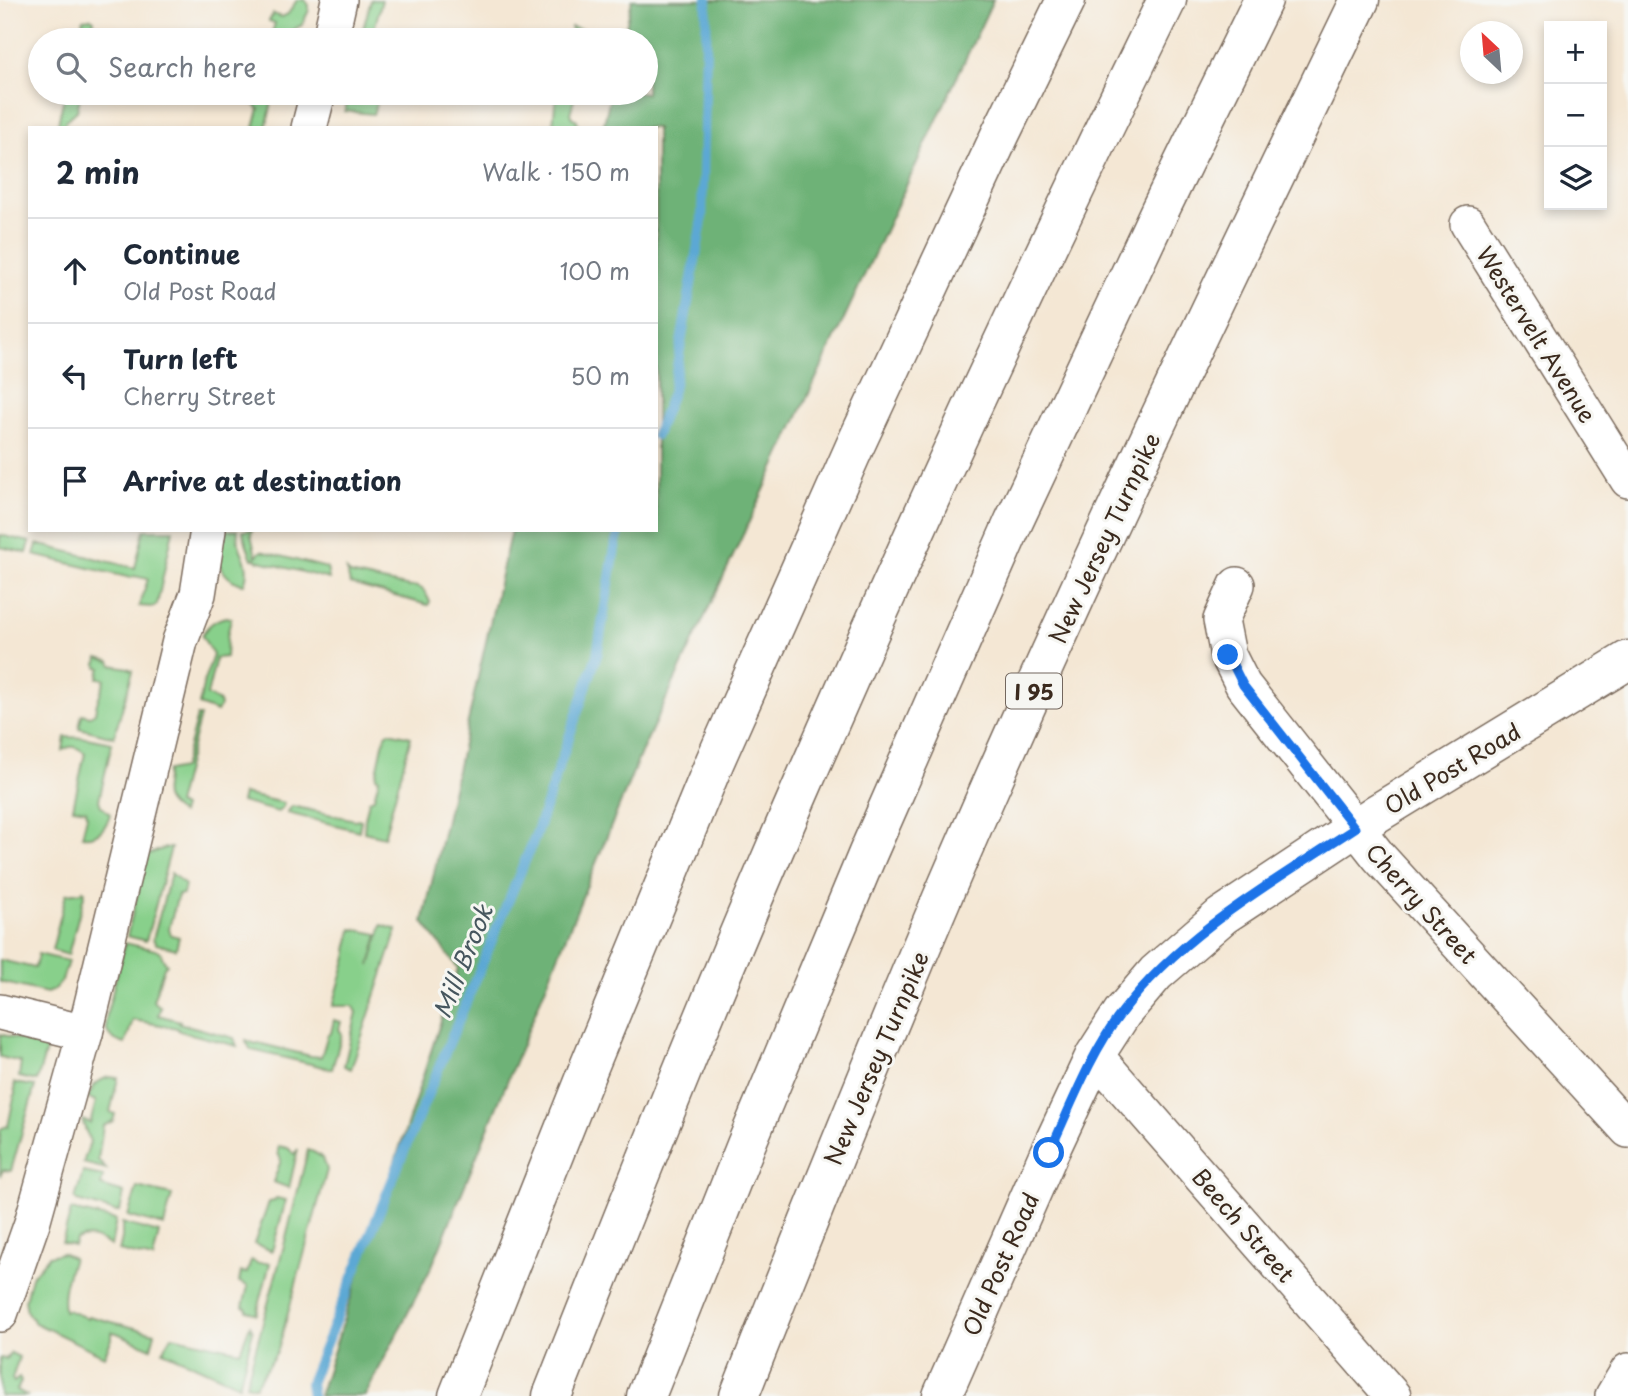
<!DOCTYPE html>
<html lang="en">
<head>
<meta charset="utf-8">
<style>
  body { margin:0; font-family:"Playpen Sans",sans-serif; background:#f6f6f7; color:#1f2937 }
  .controls { position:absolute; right:21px; top:21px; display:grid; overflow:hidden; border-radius:0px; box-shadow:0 4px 10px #0003 }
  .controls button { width:63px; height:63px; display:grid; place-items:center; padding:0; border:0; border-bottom:2px solid #e0e1e3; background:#fff; color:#1f2937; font:35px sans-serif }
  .compass { position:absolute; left:1460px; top:21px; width:63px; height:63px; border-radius:50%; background:#fff; box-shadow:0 4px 10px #0003; rotate:334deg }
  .stop { position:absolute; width:21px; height:21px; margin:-16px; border:5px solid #1a73e8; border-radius:50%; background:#fff }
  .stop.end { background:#1a73e8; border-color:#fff; box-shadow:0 2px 7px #0008 }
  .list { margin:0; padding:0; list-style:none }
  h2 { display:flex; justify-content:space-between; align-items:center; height:91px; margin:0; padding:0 28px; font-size:30px }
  h2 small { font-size:23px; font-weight:400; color:#747a83 }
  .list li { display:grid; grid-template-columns:46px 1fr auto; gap:21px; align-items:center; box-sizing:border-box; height:105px; padding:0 28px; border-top:2px solid #e0e1e3 }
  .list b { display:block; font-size:26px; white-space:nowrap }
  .list p { margin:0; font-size:23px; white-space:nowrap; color:#747a83 }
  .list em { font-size:23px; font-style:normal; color:#747a83 }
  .icon { flex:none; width:38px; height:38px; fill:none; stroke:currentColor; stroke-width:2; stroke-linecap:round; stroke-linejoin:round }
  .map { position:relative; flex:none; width:1628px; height:1396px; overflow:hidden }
  .search { position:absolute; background:#fff; box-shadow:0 4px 10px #0003; left:28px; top:28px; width:630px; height:77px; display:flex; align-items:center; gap:18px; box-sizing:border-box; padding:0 24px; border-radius:38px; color:#747a83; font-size:26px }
  .panel { position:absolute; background:#fff; box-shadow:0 4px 10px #0003; left:28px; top:126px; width:630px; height:406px; border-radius:0px }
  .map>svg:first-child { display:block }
  .green { fill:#88d08b; stroke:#627d54; stroke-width:2 }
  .forest { fill:#6eb277; stroke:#546e4a; stroke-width:2 }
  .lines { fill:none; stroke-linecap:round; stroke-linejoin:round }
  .stream { stroke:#5ba8d4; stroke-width:10 }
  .minor-casing { stroke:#7c6c5e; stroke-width:38 }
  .tertiary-casing { stroke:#7c6c5e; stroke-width:41 }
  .motorway-casing { stroke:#7c6c5e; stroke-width:41 }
  .minor { stroke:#fff; stroke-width:35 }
  .tertiary { stroke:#fff; stroke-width:38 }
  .motorway { stroke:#fff; stroke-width:38 }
  .route { stroke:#1a73e8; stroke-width:9 }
  .labels { text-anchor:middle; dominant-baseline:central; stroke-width:6; stroke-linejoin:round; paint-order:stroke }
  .shield { fill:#f6f6f2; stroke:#73675e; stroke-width:2 }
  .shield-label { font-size:21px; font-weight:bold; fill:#3b2a1e }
  .street-label { font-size:23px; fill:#3b2a1e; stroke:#f6f6f2 }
  .water-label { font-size:24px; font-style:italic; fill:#46565e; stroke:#f6f6f2 }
</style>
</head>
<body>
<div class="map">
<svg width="1628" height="1396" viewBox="0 0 1628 1396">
  <rect width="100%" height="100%" fill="#f6f6f2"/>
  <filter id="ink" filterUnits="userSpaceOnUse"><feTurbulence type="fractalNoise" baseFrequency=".0143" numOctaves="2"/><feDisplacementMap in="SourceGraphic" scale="14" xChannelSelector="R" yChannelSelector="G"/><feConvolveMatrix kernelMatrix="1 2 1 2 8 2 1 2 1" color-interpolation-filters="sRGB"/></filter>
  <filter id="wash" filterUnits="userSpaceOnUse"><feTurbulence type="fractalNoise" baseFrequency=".00686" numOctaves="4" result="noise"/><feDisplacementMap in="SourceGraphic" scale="28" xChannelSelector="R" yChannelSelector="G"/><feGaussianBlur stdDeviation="1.57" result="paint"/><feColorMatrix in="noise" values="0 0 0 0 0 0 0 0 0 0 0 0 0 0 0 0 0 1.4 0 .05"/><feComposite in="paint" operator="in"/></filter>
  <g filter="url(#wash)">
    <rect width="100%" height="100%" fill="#f4e7d4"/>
    <!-- green -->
    <g class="green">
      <polygon points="297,0 305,0 309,5 309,10 302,25 291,31 287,40 277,40 279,35 272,33 275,23 269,21 273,14 282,17 288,14"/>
      <polygon points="371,0 382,0 371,40 360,40"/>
      <polygon points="91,18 94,20 93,24 98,25 94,40 78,40 83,19"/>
      <polygon points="571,27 590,31 588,40 571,40"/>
      <polygon points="65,93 81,93 77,111 66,120 64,128 57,128"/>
      <polygon points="244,93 261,93 273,98 266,128 254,128 259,109 254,104 242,101"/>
      <polygon points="349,93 380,93 373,114 345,111"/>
      <polygon points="558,93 576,93 570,113 573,118 577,120 578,125 574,128 553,126 555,105"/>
      <polygon points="144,530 173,530 157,605 152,607 139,606 148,579 134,576 131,578 34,555 37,544 135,568"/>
      <path d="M226,530H238C234,549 254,561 244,584C230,583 215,566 217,552C218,545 223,537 226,530Z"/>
      <polygon points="252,530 251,535 256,556 261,551 327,568 329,579 256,560 256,558 252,559 244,537 243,531"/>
      <polygon points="0,535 30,542 27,553 0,547"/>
      <path d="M347,571L350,574L410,587C422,584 426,593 430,602L428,605L350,584Z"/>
      <path d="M226,617L231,618L227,637L226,657L216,658L207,695L219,702L220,706L217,712L199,705L204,681L213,655L202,636C206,626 216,619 226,617Z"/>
      <path d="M98,658L110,661L112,665L128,668L133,671L114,737L79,728L82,714L90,716L95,713C96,701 102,691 105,679L98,678L101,668L98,667L97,664Z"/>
      <path d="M197,716H200L177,804L183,807L181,814C159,799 164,794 167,771L183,768Z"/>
      <polygon points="389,732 411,737 384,837 364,832 365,819 369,800 374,798 379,779 376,777 385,735"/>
      <path d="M65,737L87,738L112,743L99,800L101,806L110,814C106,829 97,838 82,836L87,816L86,810L73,808L85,753C77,747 72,744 63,750Z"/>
      <polygon points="243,794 284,803 283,807 278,812 241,802"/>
      <polygon points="292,806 355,820 358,819 361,820 359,831 287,813"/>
      <polygon points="165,848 171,848 146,941 127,936 147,855"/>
      <polygon points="171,873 185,885 183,894 178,895 169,928 171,935 179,937 176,949 156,944 153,939"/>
      <polygon points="83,890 85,892 68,955 52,950 66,894 82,892"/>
      <polygon points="382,925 397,930 351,1069 344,1066 357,1012 353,1006 333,1006 348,953 347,950 352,929 378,934 370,966"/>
      <path d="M125,943L160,951L163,959L167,964L164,967L153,1001L161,1007L158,1015L180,1021L179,1023L234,1038L237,1046L179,1031L177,1028L133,1020L125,1044C107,1039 104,1031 107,1013Z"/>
      <polygon points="38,954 68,961 62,981 53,990 47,993 0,982 0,960 35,968"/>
      <polygon points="334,1020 341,1022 339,1029 342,1034 332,1069 251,1050 246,1041 246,1040 256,1044 258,1043 311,1056 321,1057 328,1034 331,1033"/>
      <polygon points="0,1034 47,1047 37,1081 19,1077 21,1062 0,1057"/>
      <path d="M109,1077L118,1078L110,1112L115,1114L113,1121L103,1126L98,1160L106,1169L83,1163L90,1142L82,1120L90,1123L91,1120L96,1101L88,1098C93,1086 96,1081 109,1077Z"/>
      <polygon points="14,1083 35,1086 11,1171 3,1170 0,1176 0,1131 2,1128 8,1126 15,1093"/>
      <polygon points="278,1146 288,1148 294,1154 298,1149 289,1188 273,1182 281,1160 278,1153"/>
      <path d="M308,1150C320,1154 324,1158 327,1170L278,1350L255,1386L246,1384L286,1238Z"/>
      <polygon points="83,1172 103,1176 101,1186 124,1193 120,1211 116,1212 77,1201 75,1199"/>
      <polygon points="137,1187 172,1195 164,1226 128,1216"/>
      <polygon points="276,1198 286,1200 272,1251 254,1244 269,1202 274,1201"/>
      <path d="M71,1210L116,1220L111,1246C99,1239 89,1234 76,1240L74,1246L62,1243Z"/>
      <polygon points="122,1223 159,1233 153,1259 119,1251 122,1238"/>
      <path d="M62,1253L73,1258C67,1278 61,1290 64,1311L67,1310L87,1318L88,1316L155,1333L151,1348L117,1333L112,1332V1339L104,1356L35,1323L27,1312L25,1300L31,1277L49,1256Z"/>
      <polygon points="251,1260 257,1263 270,1263 257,1314 247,1311 247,1309 243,1307 248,1286 239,1282 241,1272 247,1273"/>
      <polygon points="250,1325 253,1331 239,1385 163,1351 172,1336 240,1351"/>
      <polygon points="11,1353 19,1357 12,1379 14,1382 19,1378 21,1381 17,1390 28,1396 0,1396 0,1358 6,1359"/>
    </g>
    <!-- forest -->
    <polygon class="forest" points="632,0 993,0 640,755 432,1266 365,1396 319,1396 458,968 423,922 511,530 656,530 656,128 603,128 611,93 646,93 646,40 623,40"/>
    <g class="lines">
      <!-- stream -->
      <g class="stream">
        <polyline points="656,435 673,390 702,220 707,0"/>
        <polyline points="312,1396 310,1383 402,1156 535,837 597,655 616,542 620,530"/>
      </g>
    </g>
  </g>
  <g filter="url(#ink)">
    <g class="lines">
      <defs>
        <g id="minor">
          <polyline points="330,40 339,0"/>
          <polyline points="309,128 318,93"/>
          <polyline points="1468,224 1628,480"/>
          <polyline points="1237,585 1221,620 1228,655 1243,685 1379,857 1628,1130"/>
          <polyline points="0,1012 85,1033"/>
          <polyline points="1095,1055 1393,1396"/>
          <polyline points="0,1314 32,1223 85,1033 180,641 198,594 208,530"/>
          <polyline points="1613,1396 1628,1371"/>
        </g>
        <polyline id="tertiary" points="942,1396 1049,1153 1095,1055 1122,1013 1156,973 1222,916 1376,814 1628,660"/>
        <g id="motorway">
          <polyline points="458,1396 586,1074 715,761 855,446 1000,135 1066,0"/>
          <path d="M552,1396C632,1194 712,992 799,793C915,526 1038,261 1167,0"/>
          <polyline points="646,1396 746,1145 868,853 1014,521 1160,210 1263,0"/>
          <path d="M739,1396C806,1227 874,1058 945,891C1074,590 1217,295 1360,0"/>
        </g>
      </defs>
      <!-- minor casing -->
      <use href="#minor" class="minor-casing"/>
      <!-- tertiary casing -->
      <use href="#tertiary" class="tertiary-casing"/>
      <!-- motorway casing -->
      <use href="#motorway" class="motorway-casing"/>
      <!-- minor -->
      <use href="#minor" class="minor"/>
      <!-- tertiary -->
      <use href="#tertiary" class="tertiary"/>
      <!-- motorway -->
      <use href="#motorway" class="motorway"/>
    </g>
  </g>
  <g class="lines" filter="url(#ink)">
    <!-- route -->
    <path class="route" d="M1049,1153C1071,1106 1090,1054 1122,1012C1183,932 1273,882 1355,828L1243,685L1228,655"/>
  </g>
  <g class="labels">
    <!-- shield labels -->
    <rect class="shield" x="1006" y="673.5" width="56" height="35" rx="5"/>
    <g class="shield-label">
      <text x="1034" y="691">I 95</text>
    </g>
    <!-- street labels -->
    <g class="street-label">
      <text transform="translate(1537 334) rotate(58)">Westervelt Avenue</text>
      <text transform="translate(1104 538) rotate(-65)">New Jersey Turnpike</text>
      <text transform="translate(1452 768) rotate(-31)">Old Post Road</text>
      <text transform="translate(1422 903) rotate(48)">Cherry Street</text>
      <text transform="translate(876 1058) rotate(-67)">New Jersey Turnpike</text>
      <text transform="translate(1244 1225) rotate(49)">Beech Street</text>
      <text transform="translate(1000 1264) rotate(-66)">Old Post Road</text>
    </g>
    <!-- water labels -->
    <g class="water-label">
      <text transform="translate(462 961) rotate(-68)">Mill Brook</text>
    </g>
  </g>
</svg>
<div class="controls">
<button>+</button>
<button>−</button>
<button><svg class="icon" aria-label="layers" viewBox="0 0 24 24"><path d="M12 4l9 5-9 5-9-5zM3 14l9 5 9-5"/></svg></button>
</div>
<svg class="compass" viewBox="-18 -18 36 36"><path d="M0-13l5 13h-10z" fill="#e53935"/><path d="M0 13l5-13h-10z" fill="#747a83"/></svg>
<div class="stop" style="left:1049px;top:1153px"></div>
<div class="stop end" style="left:1228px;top:655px"></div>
<div class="search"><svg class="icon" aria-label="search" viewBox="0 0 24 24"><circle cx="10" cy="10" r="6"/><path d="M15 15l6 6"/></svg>Search here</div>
<section class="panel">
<h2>2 min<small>Walk · 150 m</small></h2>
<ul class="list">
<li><svg class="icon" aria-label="ahead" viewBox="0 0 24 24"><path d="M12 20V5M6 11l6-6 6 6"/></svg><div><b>Continue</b><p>Old Post Road</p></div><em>100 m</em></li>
<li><svg class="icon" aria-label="left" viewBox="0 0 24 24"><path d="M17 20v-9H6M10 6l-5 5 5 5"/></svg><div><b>Turn left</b><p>Cherry Street</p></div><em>50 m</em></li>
<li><svg class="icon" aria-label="arrive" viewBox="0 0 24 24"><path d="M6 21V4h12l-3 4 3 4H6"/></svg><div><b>Arrive at destination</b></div></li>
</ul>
</section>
</div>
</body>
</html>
